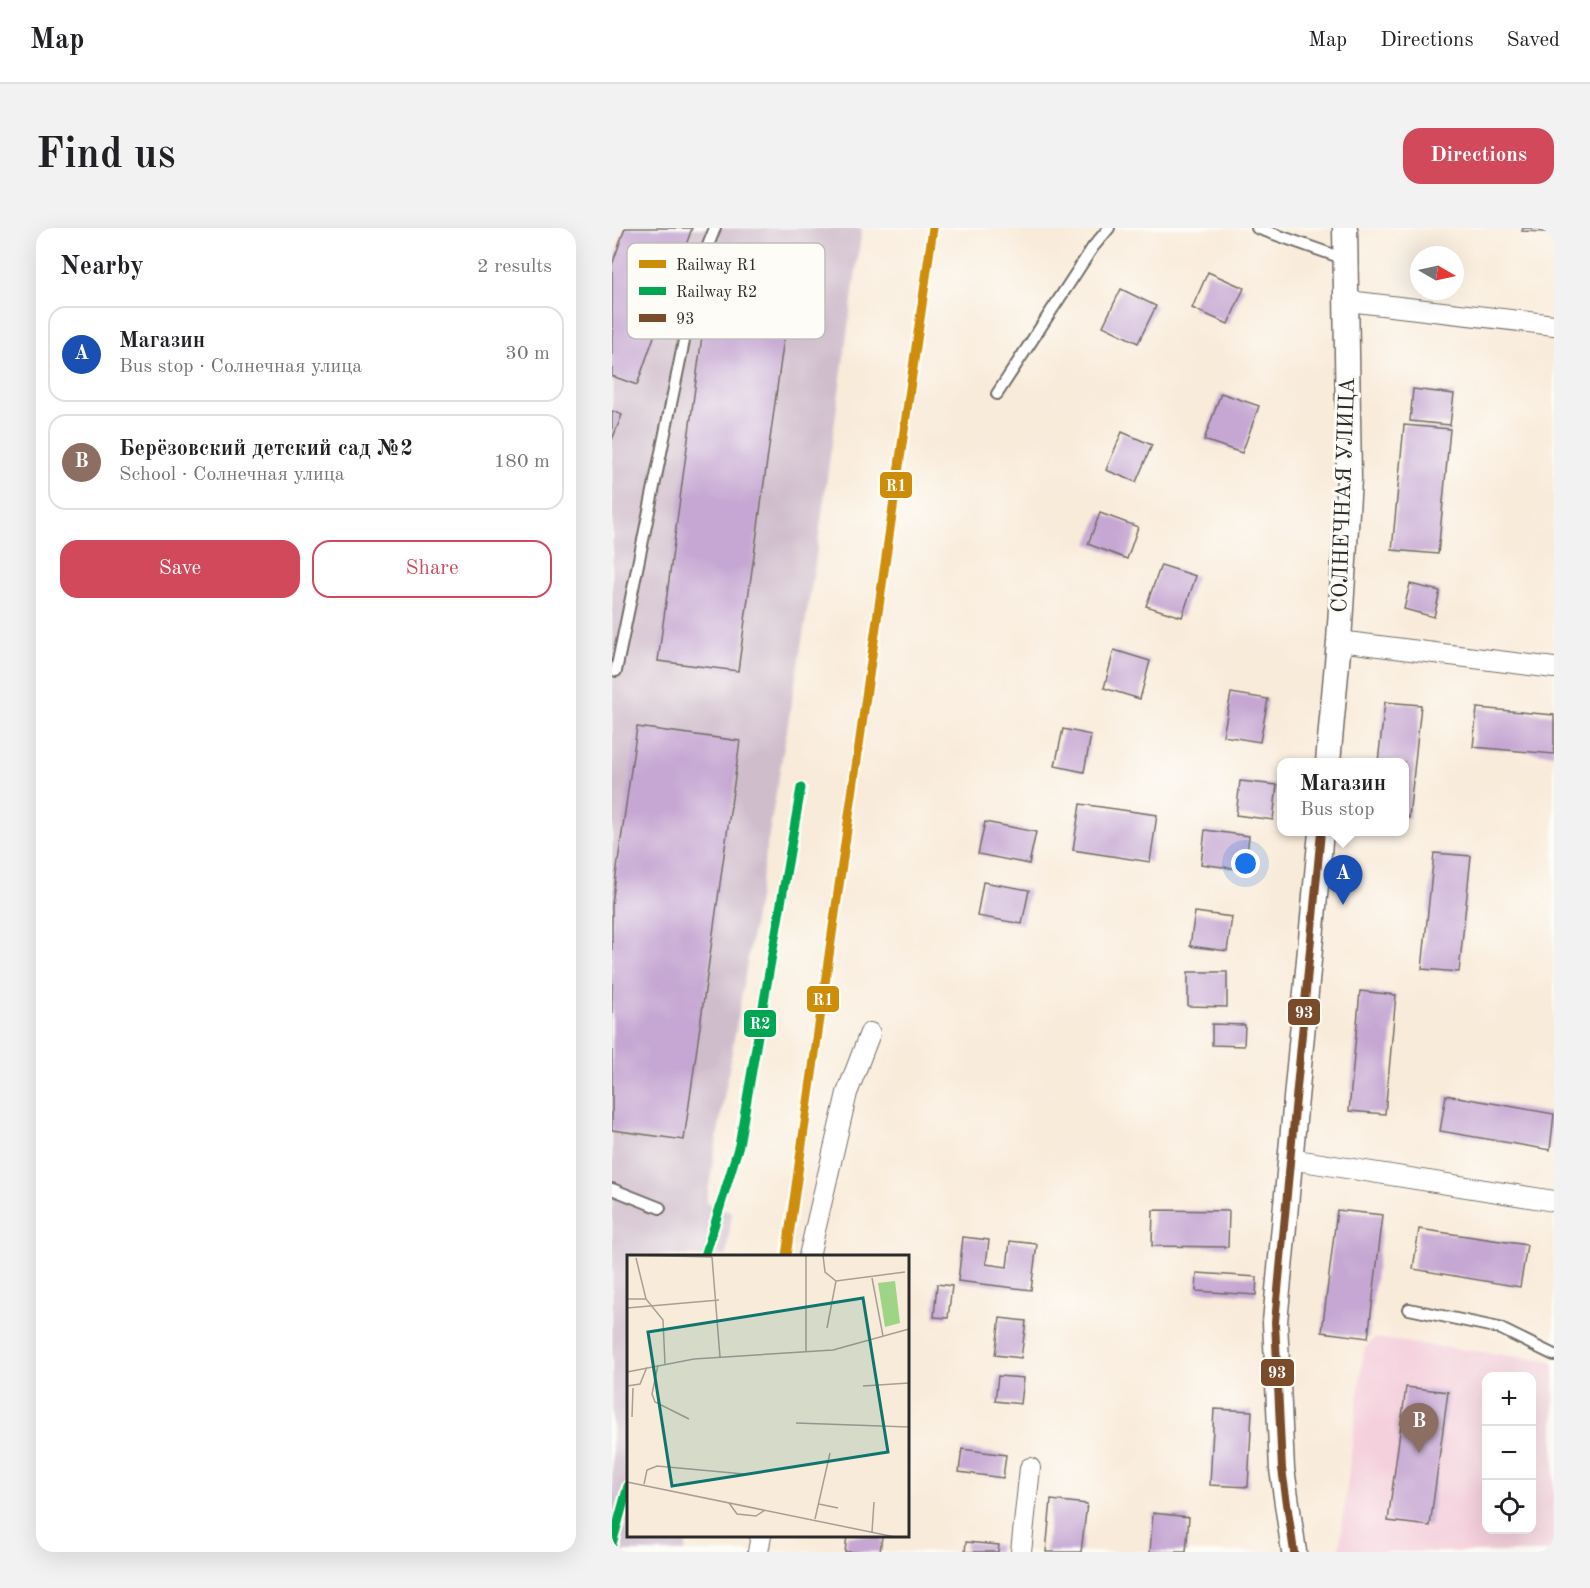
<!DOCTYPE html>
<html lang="en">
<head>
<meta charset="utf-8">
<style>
  body { margin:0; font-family:"Old Standard TT",serif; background:#f2f2f2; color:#202124 }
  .controls { position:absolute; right:18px; bottom:18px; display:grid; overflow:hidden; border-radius:12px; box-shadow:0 6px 24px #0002 }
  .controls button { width:54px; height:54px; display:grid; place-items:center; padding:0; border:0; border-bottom:2px solid #e0e0e0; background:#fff; color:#202124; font:30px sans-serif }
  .compass { position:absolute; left:798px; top:18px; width:54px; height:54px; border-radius:50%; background:#fff; box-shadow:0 6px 24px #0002; rotate:99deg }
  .you { position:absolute; left:634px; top:636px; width:21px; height:21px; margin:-15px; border:4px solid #fff; border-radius:50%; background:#1a73e8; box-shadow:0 0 0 9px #1a73e833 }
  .badge { display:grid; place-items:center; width:39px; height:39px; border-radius:50%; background:#d1495b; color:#fff; font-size:20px; font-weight:700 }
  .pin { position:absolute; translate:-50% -50px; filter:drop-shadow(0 2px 3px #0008) }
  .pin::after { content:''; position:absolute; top:32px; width:21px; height:18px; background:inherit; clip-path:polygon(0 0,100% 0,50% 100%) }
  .popup { position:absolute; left:665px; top:530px; width:132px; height:78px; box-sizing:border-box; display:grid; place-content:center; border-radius:12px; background:#fff; filter:drop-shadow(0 2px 4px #0005); font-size:20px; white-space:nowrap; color:#757577 }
  .popup b { font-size:22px; color:#202124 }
  .popup::after { content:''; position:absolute; left:50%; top:100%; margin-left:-12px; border:12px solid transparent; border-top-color:#fff }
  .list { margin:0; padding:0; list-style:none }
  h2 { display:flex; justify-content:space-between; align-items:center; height:78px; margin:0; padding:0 24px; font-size:26px }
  h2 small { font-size:20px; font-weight:400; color:#757577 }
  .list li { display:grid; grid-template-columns:39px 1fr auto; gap:18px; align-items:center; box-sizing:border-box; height:96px; margin:0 12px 12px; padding:0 12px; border:2px solid #e0e0e0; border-radius:18px }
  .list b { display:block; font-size:22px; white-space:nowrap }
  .list p { margin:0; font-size:20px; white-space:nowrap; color:#757577 }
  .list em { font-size:20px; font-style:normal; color:#757577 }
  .actions { display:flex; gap:12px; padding:18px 24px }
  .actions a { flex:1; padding:14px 0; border:2px solid #d1495b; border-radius:18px; text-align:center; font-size:21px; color:#d1495b }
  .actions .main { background:#d1495b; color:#fff }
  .icon { flex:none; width:33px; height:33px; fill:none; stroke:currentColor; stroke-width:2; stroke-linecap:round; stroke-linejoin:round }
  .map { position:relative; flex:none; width:942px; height:1324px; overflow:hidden; border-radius:18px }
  header { display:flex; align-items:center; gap:36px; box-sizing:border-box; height:84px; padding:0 30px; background:#fff; border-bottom:2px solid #e0e0e0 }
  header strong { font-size:28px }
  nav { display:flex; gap:33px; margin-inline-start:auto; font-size:21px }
  .intro { display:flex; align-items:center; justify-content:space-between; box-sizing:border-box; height:144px; padding:0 36px }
  h1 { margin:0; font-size:42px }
  .button { padding:15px 27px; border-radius:18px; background:#d1495b; color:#fff; font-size:21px; font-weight:700 }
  main { display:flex; gap:36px; padding:0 36px }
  aside { flex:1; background:#fff; border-radius:18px; box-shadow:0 6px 24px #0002 }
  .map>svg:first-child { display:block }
  .built { fill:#f4cfdc; fill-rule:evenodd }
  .industrial { fill:#d0bdcc }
  .building { fill:#c6a7d3 }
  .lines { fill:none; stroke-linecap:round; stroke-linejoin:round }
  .service-casing { stroke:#736e68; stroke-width:14 }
  .minor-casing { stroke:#736e68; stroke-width:22 }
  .tertiary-casing { stroke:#736e68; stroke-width:27 }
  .service { stroke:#fff; stroke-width:10 }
  .minor { stroke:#fff; stroke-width:20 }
  .tertiary { stroke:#fff; stroke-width:24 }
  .bus-1-casing { stroke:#fdfcf7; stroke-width:12 }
  .bus-1 { stroke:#7a4b2a; stroke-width:8 }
  .rail-1-casing { stroke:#fdfcf7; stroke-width:14 }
  .rail-2-casing { stroke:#fdfcf7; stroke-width:14 }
  .rail-1 { stroke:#ce8d09; stroke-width:9 }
  .rail-2 { stroke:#00a651; stroke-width:9 }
  .labels { text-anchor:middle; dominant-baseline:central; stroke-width:6; stroke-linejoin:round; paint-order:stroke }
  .street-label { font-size:22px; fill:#2b2b2b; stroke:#fdfcf7 }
  .inset-road { fill:none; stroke:#a79e94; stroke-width:1.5 }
  .view { fill:#0f766e; fill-opacity:0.15; stroke:#0f766e; stroke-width:3 }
  .inset-edge { fill:none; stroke:#2b2b2b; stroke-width:3 }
  .key { fill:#fdfcf7; stroke:#bebdba; stroke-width:1.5 }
  .key-label { font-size:16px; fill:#2b2b2b }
  .line-badge { stroke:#fdfcf7; stroke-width:2 }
  .badge-label { font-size:16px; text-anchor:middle; font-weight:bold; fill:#fff }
</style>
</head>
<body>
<header>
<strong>Map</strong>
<nav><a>Map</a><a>Directions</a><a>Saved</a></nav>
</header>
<div class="intro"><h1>Find us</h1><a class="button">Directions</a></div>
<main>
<aside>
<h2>Nearby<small>2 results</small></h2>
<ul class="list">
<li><span class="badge" style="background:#1a4fb4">A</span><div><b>Магазин</b><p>Bus stop · Солнечная улица</p></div><em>30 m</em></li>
<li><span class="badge" style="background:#8d6e63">B</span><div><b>Берёзовский детский сад №2</b><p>School · Солнечная улица</p></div><em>180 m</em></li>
</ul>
<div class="actions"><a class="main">Save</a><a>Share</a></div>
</aside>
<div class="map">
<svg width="942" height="1324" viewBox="0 0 942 1324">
  <rect width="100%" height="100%" fill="#fdfcf7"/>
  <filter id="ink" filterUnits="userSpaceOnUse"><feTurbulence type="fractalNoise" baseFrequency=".0167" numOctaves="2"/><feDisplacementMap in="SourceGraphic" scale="12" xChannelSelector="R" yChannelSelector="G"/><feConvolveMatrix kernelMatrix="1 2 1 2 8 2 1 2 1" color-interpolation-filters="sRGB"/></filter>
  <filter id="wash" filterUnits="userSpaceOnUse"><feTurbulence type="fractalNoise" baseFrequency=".008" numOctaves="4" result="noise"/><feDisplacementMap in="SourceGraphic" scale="24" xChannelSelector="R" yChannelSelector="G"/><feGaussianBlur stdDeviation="1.35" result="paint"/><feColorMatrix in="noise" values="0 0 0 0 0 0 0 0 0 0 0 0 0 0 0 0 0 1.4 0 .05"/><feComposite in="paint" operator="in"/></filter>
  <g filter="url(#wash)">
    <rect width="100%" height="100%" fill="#f9ebda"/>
    <!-- built -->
    <path class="built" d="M763,1110L936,1133L942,1137V1324H727L751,1127L753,1120ZM874,1148H920V1302H874Z"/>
    <!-- industrial -->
    <polygon class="industrial" points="13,0 250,0 202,343 94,975 120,985 114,1028 16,1028 16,1308 75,1308 73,1324 0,1324 0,37"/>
    <g id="blocks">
      <!-- building -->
      <g class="building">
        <polygon points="13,0 80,0 25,157 0,148 0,37"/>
        <polygon points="911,0 934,0 934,4 910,3"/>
        <polygon points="596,44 632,60 616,96 580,80"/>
        <polygon points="98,49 179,59 126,443 46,433"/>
        <polygon points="509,61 544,78 526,115 491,98"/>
        <polygon points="801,161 842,166 838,197 798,193"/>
        <polygon points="609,165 647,178 630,225 592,212"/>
        <polygon points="0,183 10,187 0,212"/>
        <polygon points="792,197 838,201 826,326 780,322"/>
        <polygon points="510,204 540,217 524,254 494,242"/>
        <polygon points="488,285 526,299 515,331 476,316"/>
        <polygon points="549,337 584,348 570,389 534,378"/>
        <polygon points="798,356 828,363 822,389 792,381"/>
        <polygon points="502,422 538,433 528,471 492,460"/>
        <polygon points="619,465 656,471 648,514 611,508"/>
        <polygon points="773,474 809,477 797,590 792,589 792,534 766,534"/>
        <polygon points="865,480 942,487 942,526 861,519"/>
        <polygon points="25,499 128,513 72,912 0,902 0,676"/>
        <polygon points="451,501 479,507 472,544 443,538"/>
        <polygon points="628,553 665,557 661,592 624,587"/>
        <polygon points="468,576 545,587 538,634 461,622"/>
        <polygon points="373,594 424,604 417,636 366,626"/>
        <polygon points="593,602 637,608 633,642 589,636"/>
        <polygon points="822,625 859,628 847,744 810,741"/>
        <polygon points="371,654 417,662 410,696 365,688"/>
        <polygon points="583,684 620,689 615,723 578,718"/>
        <polygon points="576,744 615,744 615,779 576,778"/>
        <polygon points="748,763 784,767 773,886 737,883"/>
        <polygon points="600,796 633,797 632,818 600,817"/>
        <polygon points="834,867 942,886 938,922 828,903"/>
        <polygon points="541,982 617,983 616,1019 540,1018"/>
        <polygon points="725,982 771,987 756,1110 710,1104"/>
        <polygon points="807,1001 915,1017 908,1059 801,1041"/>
        <polygon points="351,1009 377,1012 374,1036 395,1039 398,1013 425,1016 419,1062 346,1053"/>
        <polygon points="585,1045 645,1049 644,1067 584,1063"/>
        <polygon points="325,1056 340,1058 336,1090 322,1089"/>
        <polygon points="388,1090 414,1093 409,1130 383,1127"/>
        <polygon points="386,1148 412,1150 409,1176 383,1173"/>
        <polygon points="794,1159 836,1164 818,1298 776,1293"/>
        <polygon points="602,1181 640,1183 636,1259 598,1257"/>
        <polygon points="350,1221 394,1227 391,1250 347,1244"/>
        <polygon points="439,1272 475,1276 469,1324 434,1324"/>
        <polygon points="541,1285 577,1289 574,1324 538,1324"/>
        <polygon points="235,1308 270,1308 268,1324 233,1324"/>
        <polygon points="354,1314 387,1317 386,1324 353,1324"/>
      </g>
    </g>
  </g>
  <g filter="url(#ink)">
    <use href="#blocks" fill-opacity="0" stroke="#736e68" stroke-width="1.5"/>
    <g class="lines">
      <defs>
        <g id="service">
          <polyline points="645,0 733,31"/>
          <polyline points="385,166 481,19 497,0"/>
          <polyline points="4,443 87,40 103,0"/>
          <polyline points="0,961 48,980"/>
          <polyline points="797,1081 887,1100 942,1127"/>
        </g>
        <g id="minor">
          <polyline points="736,73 942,97"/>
          <polyline points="727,413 942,440"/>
          <polyline points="678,931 942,973"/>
          <polyline points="197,1028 235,865 258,805"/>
          <polyline points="146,1324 149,1308"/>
          <polyline points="409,1324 418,1240"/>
        </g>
        <g id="tertiary">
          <polyline points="716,534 727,413 737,251 733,0"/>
          <polyline points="682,1324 670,1241 663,1094 709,604"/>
        </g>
      </defs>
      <!-- service casing -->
      <use href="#service" class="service-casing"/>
      <!-- minor casing -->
      <use href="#minor" class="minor-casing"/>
      <!-- tertiary casing -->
      <use href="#tertiary" class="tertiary-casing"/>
      <!-- service -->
      <use href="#service" class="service"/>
      <!-- minor -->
      <use href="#minor" class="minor"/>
      <!-- tertiary -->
      <use href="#tertiary" class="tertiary"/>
      <defs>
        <polyline id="bus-1" points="682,1324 670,1241 663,1094 709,604"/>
      </defs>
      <!-- bus-1 casing -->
      <use href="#bus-1" class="bus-1-casing"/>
      <!-- bus-1 -->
      <use href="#bus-1" class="bus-1"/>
      <defs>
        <polyline id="rail-1" points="174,1028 321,0"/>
        <g id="rail-2">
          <polyline points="93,1028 127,917 189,560"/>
          <polyline points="0,1316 16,1258"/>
        </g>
      </defs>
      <!-- rail-1 casing -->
      <use href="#rail-1" class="rail-1-casing"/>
      <!-- rail-2 casing -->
      <use href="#rail-2" class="rail-2-casing"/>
      <!-- rail-1 -->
      <use href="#rail-1" class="rail-1"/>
      <!-- rail-2 -->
      <use href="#rail-2" class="rail-2"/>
    </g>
  </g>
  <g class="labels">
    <!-- street labels -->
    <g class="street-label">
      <text transform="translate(732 267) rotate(-88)">СОЛНЕЧНАЯ УЛИЦА</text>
    </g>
  </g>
  <!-- overview -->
  <g transform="translate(15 1027)">
    <rect width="282" height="282" fill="#f9ebda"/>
    <path d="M268,26L273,68L258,72L251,28Z" fill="#9dd486"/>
    <path class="inset-road" d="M0,0L85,2M196,0L198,17L209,26L278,17M85,2L93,102M9,3L19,44L36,65L38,109M245,23L256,81M0,44H19M0,53L92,45M200,73L209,26M179,96V0M31,110L25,139L28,147L62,164M0,117L67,104L206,95L282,74M0,131L13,129L20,112M236,131L282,128M5,162L6,133M169,168L282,172M0,227L268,282M17,229L20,215L30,211L117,219M102,248L110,259L129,261L138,255M192,249L211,253M188,264L203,198M245,277L247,247"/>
    <path class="view" d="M236,43L261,197L45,231L21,77Z"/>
    <rect width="282" height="282" class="inset-edge"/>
  </g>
  <!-- legend -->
  <rect x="15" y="15" width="198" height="96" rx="9" class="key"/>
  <rect x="27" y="32" width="27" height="8" fill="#ce8d09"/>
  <rect x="27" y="59" width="27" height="8" fill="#00a651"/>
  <rect x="27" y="86" width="27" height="8" fill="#7a4b2a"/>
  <g class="key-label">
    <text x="64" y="42">Railway R1</text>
    <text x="64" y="69">Railway R2</text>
    <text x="64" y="96">93</text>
  </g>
  <g class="line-badge">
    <rect x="267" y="243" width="34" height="28" rx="6" fill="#ce8d09"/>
    <rect x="194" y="757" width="34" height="28" rx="6" fill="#ce8d09"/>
    <rect x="675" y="770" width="34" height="28" rx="6" fill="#7a4b2a"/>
    <rect x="131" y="781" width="34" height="29" rx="6" fill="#00a651"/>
    <rect x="648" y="1130" width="35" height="29" rx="6" fill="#7a4b2a"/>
  </g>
  <g class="badge-label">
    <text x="284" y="263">R1</text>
    <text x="211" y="777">R1</text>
    <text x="692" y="790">93</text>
    <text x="148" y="801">R2</text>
    <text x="665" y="1150">93</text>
  </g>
</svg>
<div class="controls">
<button>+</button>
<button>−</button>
<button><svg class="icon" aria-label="locate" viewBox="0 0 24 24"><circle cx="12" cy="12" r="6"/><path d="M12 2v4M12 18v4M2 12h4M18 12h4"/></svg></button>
</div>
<svg class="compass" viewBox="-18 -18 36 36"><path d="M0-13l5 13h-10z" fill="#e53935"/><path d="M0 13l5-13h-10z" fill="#757577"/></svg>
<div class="you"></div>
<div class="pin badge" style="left:731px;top:677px;background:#1a4fb4">A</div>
<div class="popup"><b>Магазин</b>Bus stop</div>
<div class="pin badge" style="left:807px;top:1225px;background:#8d6e63">B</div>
</div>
</main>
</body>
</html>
